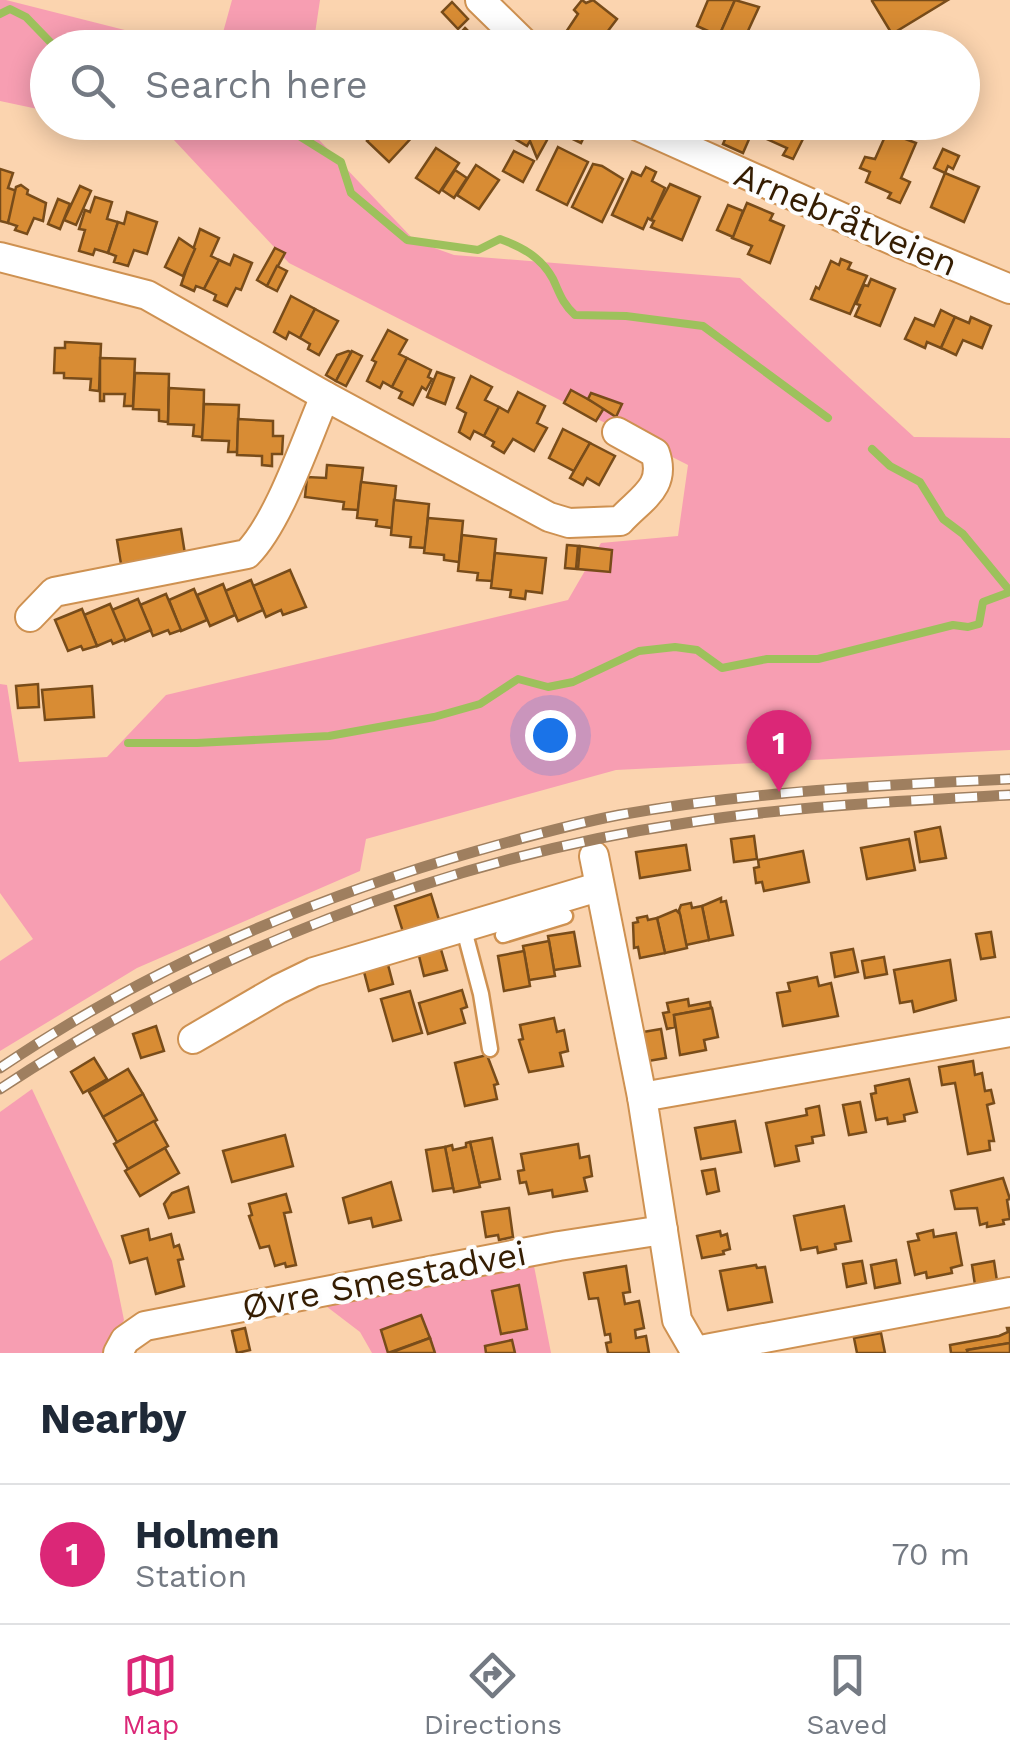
<!DOCTYPE html>
<html lang="en">
<head>
<meta charset="utf-8">
<style>
  body { margin:0; font-family:"Work Sans",sans-serif; background:#f2f2f3; color:#1f2937 }
  .you { position:absolute; left:550px; top:735px; width:35px; height:35px; margin:-25px; border:8px solid #fff; border-radius:50%; background:#1a73e8; box-shadow:0 0 0 15px #1a73e833 }
  .badge { display:grid; place-items:center; width:65px; height:65px; border-radius:50%; background:#db2777; color:#fff; font-size:32px; font-weight:700 }
  .pin { position:absolute; translate:-50% -82px; filter:drop-shadow(0 2px 5px #0008) }
  .pin::after { content:''; position:absolute; top:52px; width:35px; height:30px; background:inherit; clip-path:polygon(0 0,100% 0,50% 100%) }
  .list { margin:0; padding:0; list-style:none }
  h2 { display:flex; justify-content:space-between; align-items:center; height:130px; margin:0; padding:0 40px; font-size:42px }
  h2 small { font-size:32px; font-weight:400; color:#747a83 }
  .list li { display:grid; grid-template-columns:65px 1fr auto; gap:30px; align-items:center; box-sizing:border-box; height:140px; padding:0 40px; border-top:2px solid #e0e1e3 }
  .list b { display:block; font-size:38px; white-space:nowrap }
  .list p { margin:0; font-size:32px; white-space:nowrap; color:#747a83 }
  .list em { font-size:32px; font-style:normal; color:#747a83 }
  .icon { flex:none; width:55px; height:55px; fill:none; stroke:currentColor; stroke-width:2; stroke-linecap:round; stroke-linejoin:round }
  .map { position:relative; flex:none; width:1010px; height:1353px; overflow:hidden }
  .search { position:absolute; background:#fff; box-shadow:0 5px 25px #0003; left:30px; right:30px; top:30px; height:110px; display:flex; align-items:center; gap:25px; box-sizing:border-box; padding:0 35px; border-radius:55px; color:#747a83; font-size:38px }
  .sheet { height:270px; background:#fff }
  nav { display:flex; justify-content:space-around; align-items:center; box-sizing:border-box; height:140px; border-top:2px solid #e0e1e3; background:#fff; font-size:28px; color:#747a83 }
  nav a { display:grid; justify-items:center; gap:5px }
  nav .on { color:#db2777 }
  .map>svg:first-child { display:block }
  .green { fill:#f79eb2 }
  .lines { fill:none; stroke-linecap:round; stroke-linejoin:round }
  .stream { stroke:#9dc15c; stroke-width:8 }
  .building { fill:#d88c34; stroke:#784c1a; stroke-width:2.5 }
  .lane-casing { stroke:#ce9151; stroke-width:19 }
  .street-casing { stroke:#ce9151; stroke-width:32 }
  .lane { stroke:#fff; stroke-width:14 }
  .street { stroke:#fff; stroke-width:28 }
  .rail-casing { stroke:#9f7f5f; stroke-width:11 }
  .rail { stroke:#fdfdfd; stroke-width:8; stroke-dasharray:22; stroke-linecap:butt }
  .labels { text-anchor:middle; dominant-baseline:central; stroke-width:8; stroke-linejoin:round; paint-order:stroke }
  .street-label { font-size:35px; fill:#351d02; stroke:#fdfdfd }
</style>
</head>
<body>
<div class="map">
<svg width="1010" height="1353" viewBox="0 0 1010 1353">
  <rect width="100%" height="100%" fill="#fbd4af"/>
  <!-- green -->
  <g class="green">
    <polygon points="0,0 6,0 192,47 48,48 47,111 0,101"/>
    <polygon points="232,0 320,0 313,47 219,47"/>
    <polygon points="99,123 303,123 415,241 454,255 740,278 914,437 1010,438 1010,750 616,770 366,839 360,871 137,968 0,1051 0,961 33,939 0,893 0,684 7,685 19,762 107,757 166,695 568,600 601,543 678,536 688,465 289,263 173,139"/>
    <polygon points="32,1089 112,1261 124,1320 104,1353 0,1353 0,1112"/>
    <polygon points="534,1266 551,1353 372,1353 360,1332 322,1303"/>
  </g>
  <g class="lines">
    <!-- stream -->
    <g class="stream">
      <polyline points="0,14 10,9 26,17 56,48"/>
      <polyline points="126,48 156,43 169,48"/>
      <path d="M267,122L293,132L341,162L351,193L407,240L478,250L500,239C522,247 541,257 553,279C560,294 562,303 575,315L626,316L703,326L828,418"/>
      <polyline points="872,449 890,466 920,482 943,519 963,534 1010,591"/>
      <polyline points="128,743 197,743 329,736 434,717 480,704 518,679 548,687 573,682 639,651 675,647 697,650 722,668 767,659 818,659 953,625 968,627 979,624 983,602 1010,592"/>
    </g>
  </g>
  <!-- building -->
  <g class="building">
    <polygon points="582,0 586,3 593,0 617,19 595,48 583,40 578,46 564,35 578,14 574,10"/>
    <polygon points="708,0 735,0 719,36 697,26"/>
    <polygon points="735,0 759,7 741,46 719,36"/>
    <polygon points="948,0 892,34 872,1 873,0"/>
    <polygon points="452,2 468,19 458,29 442,12"/>
    <polygon points="465,28 485,48 443,47 453,37 455,39"/>
    <polygon points="385,122 406,122 404,126 414,135 389,162 367,141"/>
    <polygon points="499,122 557,122 537,158 530,141 527,146 500,130 503,125"/>
    <polygon points="565,122 591,122 581,143 560,133"/>
    <polygon points="760,122 802,122 798,132 805,135 793,159 783,155 787,148 762,137 766,127"/>
    <polygon points="730,128 750,137 743,153 723,144"/>
    <polygon points="887,132 916,143 901,178 910,182 900,203 888,198 891,193 866,182 870,172 860,168 865,157 875,159"/>
    <polygon points="558,147 588,162 567,205 537,190"/>
    <polygon points="436,148 459,163 439,193 416,178"/>
    <polygon points="943,149 959,156 953,169 948,166 945,173 934,168"/>
    <polygon points="514,151 534,161 523,182 503,171"/>
    <polygon points="593,164 602,166 623,179 602,222 572,207"/>
    <polygon points="476,165 499,180 479,209 457,195"/>
    <polygon points="646,167 656,172 652,181 665,188 651,220 648,218 643,229 612,215 632,172 641,176"/>
    <polygon points="0,169 13,173 8,188 17,191 8,223 0,221"/>
    <polygon points="455,170 467,178 454,198 442,190"/>
    <polygon points="945,173 979,187 964,222 931,207"/>
    <polygon points="670,184 700,197 682,240 651,227 654,221 651,220"/>
    <polygon points="21,185 28,190 27,194 46,203 43,221 34,218 27,234 15,230 17,226 8,223 16,187"/>
    <polygon points="80,186 91,191 76,225 64,220"/>
    <polygon points="95,197 112,202 107,219 118,222 108,253 95,249 93,255 79,251 85,230 79,229 85,210 90,212"/>
    <polygon points="58,199 70,204 60,229 48,224"/>
    <polygon points="747,203 773,214 770,220 784,226 770,263 748,254 752,246 732,238"/>
    <polygon points="728,205 743,211 733,237 717,230"/>
    <polygon points="127,212 157,222 147,254 134,250 128,266 114,262 116,256 108,253 118,222 124,224"/>
    <polygon points="200,229 219,238 211,256 219,260 204,289 196,286 194,291 181,285"/>
    <polygon points="179,238 195,249 183,276 165,267"/>
    <polygon points="275,248 285,253 267,286 257,280"/>
    <polygon points="234,255 252,263 241,290 236,288 227,306 214,300 216,295 204,289 219,260 230,265"/>
    <polygon points="841,259 851,263 848,269 867,276 850,314 811,299 816,287 819,289 831,261 839,265"/>
    <polygon points="277,266 287,271 277,291 267,286"/>
    <polygon points="871,279 895,289 880,326 855,316 860,305 856,304 864,285 868,286"/>
    <polygon points="291,296 315,309 300,338 289,332 286,339 274,332"/>
    <polygon points="315,309 338,321 319,355 308,349 310,344 300,338"/>
    <polygon points="941,310 955,317 941,348 927,342 925,348 905,339 915,318 934,326"/>
    <polygon points="955,317 969,323 971,317 991,326 982,348 963,340 956,355 941,348"/>
    <polygon points="388,330 407,340 399,354 407,358 392,387 383,382 380,388 367,381 376,362 372,360"/>
    <polygon points="65,342 101,344 99,391 90,390 91,379 64,378 64,373 54,373 55,348 65,348"/>
    <polygon points="348,351 351,352 336,381 326,375 337,355"/>
    <polygon points="352,351 362,356 346,386 336,381"/>
    <polygon points="100,358 135,359 133,406 124,406 125,394 104,394 104,401 100,401"/>
    <polygon points="407,358 431,370 428,377 432,379 426,390 422,387 413,405 399,398 402,392 392,387"/>
    <polygon points="437,372 454,378 445,404 427,397"/>
    <polygon points="135,373 169,374 168,422 159,421 159,410 133,409"/>
    <polygon points="471,376 492,387 485,400 499,407 484,436 474,431 470,439 459,432 466,413 457,408"/>
    <polygon points="169,388 204,390 203,437 193,436 194,425 168,424"/>
    <polygon points="571,390 604,408 596,421 564,403"/>
    <polygon points="518,392 545,406 537,423 547,428 534,451 513,439 504,453 492,446 494,442 484,436 499,407 508,412"/>
    <polygon points="591,393 622,404 616,417 588,399"/>
    <polygon points="204,404 239,405 237,452 228,452 229,441 202,440"/>
    <polygon points="238,419 273,421 273,436 283,436 282,454 272,454 272,466 262,465 262,456 237,455"/>
    <polygon points="563,429 590,443 574,471 549,458"/>
    <polygon points="590,443 615,456 599,485 587,478 583,485 570,478"/>
    <polygon points="327,465 363,468 358,510 343,509 344,502 305,497 307,477 326,478"/>
    <polygon points="361,482 396,486 392,528 376,526 377,520 357,518"/>
    <polygon points="394,500 429,504 425,548 410,547 411,537 391,535"/>
    <polygon points="428,518 463,521 459,562 444,560 444,555 424,553"/>
    <polygon points="181,529 185,554 121,564 117,540"/>
    <polygon points="462,535 496,539 492,581 477,580 478,573 458,571"/>
    <polygon points="567,545 578,546 576,569 565,568"/>
    <polygon points="580,546 612,550 610,572 578,569"/>
    <polygon points="495,553 546,558 542,593 526,591 525,599 510,597 511,590 491,588"/>
    <polygon points="290,570 306,607 283,615 281,610 266,617 253,586"/>
    <polygon points="251,580 263,610 238,621 225,591"/>
    <polygon points="223,584 235,615 210,626 197,595"/>
    <polygon points="194,589 207,620 181,631 169,600"/>
    <polygon points="166,594 181,630 170,634 168,630 153,636 140,605"/>
    <polygon points="138,599 151,630 125,641 112,610"/>
    <polygon points="110,604 125,639 113,644 111,640 97,646 84,615"/>
    <polygon points="82,609 97,646 83,650 81,646 68,651 55,620"/>
    <polygon points="38,684 39,707 18,708 16,686"/>
    <polygon points="92,686 94,717 45,720 42,690"/>
    <polygon points="940,827 946,858 920,862 915,832"/>
    <polygon points="754,836 757,859 734,862 731,839"/>
    <polygon points="909,839 915,870 867,879 861,848"/>
    <polygon points="686,845 690,870 640,878 636,852"/>
    <polygon points="803,851 809,882 764,891 762,882 756,883 754,868 759,867 758,860"/>
    <polygon points="431,894 439,920 403,932 395,906"/>
    <polygon points="721,898 721,902 726,901 733,935 709,940 702,906"/>
    <polygon points="691,903 692,908 702,906 709,940 686,945 679,910 681,905"/>
    <polygon points="676,910 680,914 687,948 665,953 657,918"/>
    <polygon points="647,916 648,920 657,918 665,953 640,958 638,947 634,948 633,923 638,922 637,918"/>
    <polygon points="574,932 580,966 554,970 548,936"/>
    <polygon points="991,932 995,957 981,959 976,934"/>
    <polygon points="549,941 555,976 529,980 523,946"/>
    <polygon points="440,946 447,970 424,976 418,952"/>
    <polygon points="853,949 858,972 835,977 831,953"/>
    <polygon points="524,951 530,986 504,991 498,956"/>
    <polygon points="884,957 887,974 865,978 862,961"/>
    <polygon points="950,960 956,1000 914,1012 912,1001 900,1003 894,970"/>
    <polygon points="387,961 393,984 369,991 363,968"/>
    <polygon points="817,977 819,986 831,983 838,1016 783,1026 777,993 790,991 788,983"/>
    <polygon points="462,990 467,1007 461,1009 465,1023 428,1034 419,1003"/>
    <polygon points="410,991 422,1033 393,1041 381,999"/>
    <polygon points="688,999 689,1006 710,1002 711,1008 674,1015 675,1027 667,1029 663,1013 669,1012 667,1003"/>
    <polygon points="712,1008 718,1037 704,1040 706,1050 680,1055 674,1015"/>
    <polygon points="554,1018 557,1032 564,1030 568,1051 560,1053 563,1066 529,1072 519,1040 523,1039 520,1025"/>
    <polygon points="156,1026 164,1051 141,1058 133,1034"/>
    <polygon points="661,1029 666,1058 648,1061 643,1032"/>
    <polygon points="487,1055 498,1084 494,1085 497,1099 465,1106 455,1063"/>
    <polygon points="94,1058 107,1079 83,1093 71,1072"/>
    <polygon points="973,1061 975,1075 982,1073 985,1091 991,1090 994,1103 987,1105 994,1141 989,1141 990,1150 968,1154 955,1083 942,1085 939,1067"/>
    <polygon points="128,1069 143,1094 103,1117 89,1092"/>
    <polygon points="909,1079 917,1112 904,1115 905,1121 888,1124 887,1118 876,1120 871,1094 876,1093 875,1086"/>
    <polygon points="143,1094 157,1120 117,1142 103,1117"/>
    <polygon points="860,1102 866,1132 849,1135 843,1105"/>
    <polygon points="819,1106 824,1135 812,1137 813,1143 796,1146 799,1161 775,1166 766,1123 807,1115 806,1109"/>
    <polygon points="154,1121 168,1146 128,1169 114,1144"/>
    <polygon points="735,1121 741,1152 701,1159 695,1128"/>
    <polygon points="285,1135 293,1166 232,1182 223,1151"/>
    <polygon points="492,1138 500,1179 479,1183 470,1142"/>
    <polygon points="470,1142 480,1187 454,1192 445,1147 452,1145 453,1150 466,1147 466,1143"/>
    <polygon points="578,1144 580,1158 589,1156 592,1176 584,1178 587,1191 553,1197 552,1190 529,1194 526,1182 520,1183 518,1171 524,1170 521,1154"/>
    <polygon points="445,1147 453,1188 433,1191 426,1150"/>
    <polygon points="165,1148 179,1173 140,1196 125,1171"/>
    <polygon points="715,1169 719,1191 707,1194 702,1171"/>
    <polygon points="1003,1178 1010,1199 1007,1200 1010,1219 1003,1220 1004,1224 987,1227 987,1223 980,1225 977,1208 955,1209 951,1191"/>
    <polygon points="391,1182 401,1220 373,1227 371,1218 349,1223 343,1198"/>
    <polygon points="188,1187 194,1212 169,1218 164,1204 172,1193"/>
    <polygon points="286,1194 291,1212 284,1213 296,1265 286,1267 285,1263 275,1266 269,1246 260,1248 249,1216 252,1215 249,1204"/>
    <polygon points="844,1206 851,1241 835,1244 836,1249 818,1253 817,1247 801,1250 794,1216"/>
    <polygon points="509,1208 513,1237 499,1240 498,1235 486,1237 482,1212"/>
    <polygon points="148,1229 150,1240 171,1234 174,1247 179,1245 183,1259 178,1260 184,1286 156,1294 147,1258 130,1263 122,1236"/>
    <polygon points="933,1230 934,1237 956,1233 962,1265 951,1268 952,1273 927,1278 926,1272 915,1275 908,1242 919,1240 917,1234"/>
    <polygon points="720,1231 721,1236 727,1234 730,1249 723,1251 724,1254 702,1258 697,1236"/>
    <polygon points="896,1260 900,1283 875,1288 871,1265"/>
    <polygon points="862,1261 866,1283 847,1287 843,1264"/>
    <polygon points="994,1261 997,1281 975,1285 972,1265"/>
    <polygon points="756,1265 757,1268 765,1267 772,1302 728,1310 720,1271"/>
    <polygon points="626,1266 630,1292 623,1293 625,1304 639,1301 644,1328 635,1330 636,1338 646,1336 649,1353 608,1353 606,1343 611,1342 610,1334 605,1335 598,1298 589,1299 584,1273"/>
    <polygon points="519,1285 527,1329 501,1334 492,1291"/>
    <polygon points="421,1315 430,1338 388,1353 381,1330"/>
    <polygon points="245,1328 250,1350 237,1353 232,1331"/>
    <polygon points="1007,1328 1010,1328 1010,1343 967,1350 968,1353 951,1353 950,1345 999,1336 1008,1332"/>
    <polygon points="881,1333 885,1353 857,1353 854,1338"/>
    <polygon points="430,1338 435,1353 390,1353"/>
    <polygon points="512,1340 515,1353 486,1353 485,1346"/>
    <polygon points="1010,1343 1010,1353 968,1353 967,1350"/>
  </g>
  <g class="lines">
    <defs>
      <g id="lane">
        <polyline points="463,926 481,994 490,1049"/>
        <polyline points="503,935 565,916"/>
      </g>
      <g id="street">
        <polyline points="480,0 529,48"/>
        <polyline points="629,122 899,243 1010,289"/>
        <path d="M0,257L147,295L325,396L549,517L569,523L620,521C641,498 667,487 655,453L617,432"/>
        <path d="M30,617L54,592L247,554C279,522 306,440 325,396"/>
        <polyline points="594,856 642,1097"/>
        <polyline points="1010,1032 642,1097 677,1320 695,1351 1010,1292"/>
        <polyline points="193,1039 279,989 314,972 598,887"/>
        <polyline points="118,1353 125,1340 145,1326 559,1246 663,1230"/>
      </g>
    </defs>
    <!-- lane casing -->
    <use href="#lane" class="lane-casing"/>
    <!-- street casing -->
    <use href="#street" class="street-casing"/>
    <!-- lane -->
    <use href="#lane" class="lane"/>
    <!-- street -->
    <use href="#street" class="street"/>
    <defs>
      <g id="rail">
        <path d="M0,1068C146,969 311,898 480,850C526,837 572,824 619,815C749,792 879,785 1010,779"/>
        <path d="M0,1089C206,953 442,859 686,823C793,806 902,801 1010,795"/>
      </g>
    </defs>
    <!-- rail casing -->
    <use href="#rail" class="rail-casing"/>
    <!-- rail -->
    <use href="#rail" class="rail"/>
  </g>
  <g class="labels">
    <!-- street labels -->
    <g class="street-label">
      <text transform="translate(846 219) rotate(23)">Arnebråtveien</text>
      <text transform="translate(384 1280) rotate(-11)">Øvre Smestadvei</text>
    </g>
  </g>
</svg>
<div class="you"></div>
<div class="pin badge" style="left:779px;top:792px">1</div>
<div class="search"><svg class="icon" aria-label="search" viewBox="0 0 24 24"><circle cx="10" cy="10" r="6"/><path d="M15 15l6 6"/></svg>Search here</div>
</div>
<section class="sheet">
<h2>Nearby<small></small></h2>
<ul class="list">
<li><span class="badge">1</span><div><b>Holmen</b><p>Station</p></div><em>70 m</em></li>
</ul>
</section>
<nav>
<a class="on"><svg class="icon" aria-label="map" viewBox="0 0 24 24"><path d="M3 6l6-2 6 2 6-2v14l-6 2-6-2-6 2zM9 4v14M15 6v14"/></svg>Map</a>
<a><svg class="icon" aria-label="directions" viewBox="0 0 24 24"><path d="M12 3l9 9-9 9-9-9zM9 14v-3h6M13 9l2 2-2 2"/></svg>Directions</a>
<a><svg class="icon" aria-label="saved" viewBox="0 0 24 24"><path d="M7 4h10v16l-5-4-5 4z"/></svg>Saved</a>
</nav>
</body>
</html>
